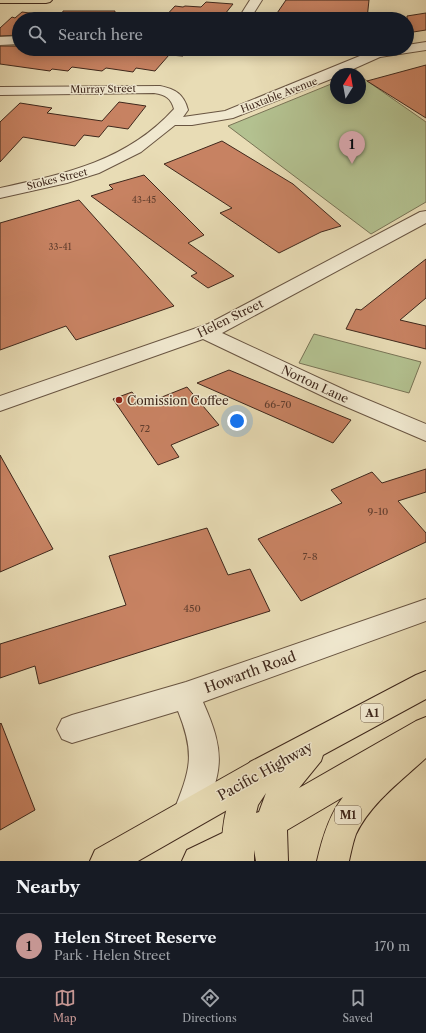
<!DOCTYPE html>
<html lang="en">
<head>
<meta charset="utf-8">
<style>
  body { margin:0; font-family:"Libre Caslon Text",serif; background:#242831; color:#f1f3f6 }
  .compass { position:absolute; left:330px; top:68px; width:36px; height:36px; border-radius:50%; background:#171b24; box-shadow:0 2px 10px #0003; rotate:11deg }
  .you { position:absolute; left:237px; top:421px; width:14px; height:14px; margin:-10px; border:3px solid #fff; border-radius:50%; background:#1a73e8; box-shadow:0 0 0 6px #1a73e833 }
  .badge { display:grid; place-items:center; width:26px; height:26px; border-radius:50%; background:#c59692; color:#111; font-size:13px; font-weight:700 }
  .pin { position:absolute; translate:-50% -33px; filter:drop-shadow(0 1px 2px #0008) }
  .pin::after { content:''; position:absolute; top:21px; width:14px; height:12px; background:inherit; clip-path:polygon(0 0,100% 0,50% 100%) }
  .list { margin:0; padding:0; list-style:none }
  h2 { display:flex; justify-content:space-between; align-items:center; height:52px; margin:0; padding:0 16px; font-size:17px }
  h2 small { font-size:13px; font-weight:400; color:#9ea1a6 }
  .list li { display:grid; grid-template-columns:26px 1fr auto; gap:12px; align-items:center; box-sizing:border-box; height:64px; padding:0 16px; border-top:1px solid #363941 }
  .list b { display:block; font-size:15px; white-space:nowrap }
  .list p { margin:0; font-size:13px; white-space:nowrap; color:#9ea1a6 }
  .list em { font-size:13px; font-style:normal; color:#9ea1a6 }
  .icon { flex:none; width:22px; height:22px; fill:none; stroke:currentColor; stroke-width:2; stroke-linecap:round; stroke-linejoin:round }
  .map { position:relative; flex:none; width:426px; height:861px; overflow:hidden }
  .search { position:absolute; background:#171b24; box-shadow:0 2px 10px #0003; left:12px; right:12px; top:12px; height:44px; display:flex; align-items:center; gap:10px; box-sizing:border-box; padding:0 14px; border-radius:22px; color:#9ea1a6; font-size:15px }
  .sheet { height:116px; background:#171b24 }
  nav { display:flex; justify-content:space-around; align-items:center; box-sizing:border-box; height:56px; border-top:1px solid #363941; background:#171b24; font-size:11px; color:#9ea1a6 }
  nav a { display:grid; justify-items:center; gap:2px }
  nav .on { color:#c59692 }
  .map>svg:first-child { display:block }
  .green { fill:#b3c190; stroke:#797456 }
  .building { fill:#c78262; stroke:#3f281c }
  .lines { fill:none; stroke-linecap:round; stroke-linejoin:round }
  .minor-casing { stroke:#695542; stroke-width:2 }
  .major-casing { stroke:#3f281c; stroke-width:2 }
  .highway-casing { stroke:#3f281c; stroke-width:2 }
  .minor { fill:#f0e8cf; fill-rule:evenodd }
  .major { fill:#e8dcb5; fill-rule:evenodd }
  .highway { fill:#e8dcb5; fill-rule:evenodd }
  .poi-dot { fill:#8f2418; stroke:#f0e8cf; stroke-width:1.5 }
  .labels { text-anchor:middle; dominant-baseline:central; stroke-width:3; stroke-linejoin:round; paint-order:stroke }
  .far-number-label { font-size:9px; fill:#613e2e }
  .far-street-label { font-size:10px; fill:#3f281c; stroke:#f0e8cf }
  .number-label { font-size:10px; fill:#613e2e }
  .shield { fill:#f0e8cf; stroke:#746252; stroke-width:1 }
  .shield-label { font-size:11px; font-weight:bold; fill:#3f281c }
  .street-label { font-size:12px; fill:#3f281c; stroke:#f0e8cf }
  .poi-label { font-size:12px; fill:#3f281c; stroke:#f0e8cf; text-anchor:start }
  .near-street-label { font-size:14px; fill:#3f281c; stroke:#f0e8cf }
</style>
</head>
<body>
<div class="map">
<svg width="426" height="861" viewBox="0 0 426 861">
  <rect width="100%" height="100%" fill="#e8dcb5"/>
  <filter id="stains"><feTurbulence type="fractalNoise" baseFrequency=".005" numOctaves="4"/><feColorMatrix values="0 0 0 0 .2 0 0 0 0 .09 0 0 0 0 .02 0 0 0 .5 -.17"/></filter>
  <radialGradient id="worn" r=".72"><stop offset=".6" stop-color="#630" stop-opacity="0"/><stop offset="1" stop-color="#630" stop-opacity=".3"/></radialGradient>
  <!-- green -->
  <g class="green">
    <polygon points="360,76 426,122 426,202 371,234 228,126 336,82 336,98 360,98"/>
    <polygon points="314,334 421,362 409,393 299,363"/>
  </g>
  <!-- building -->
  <g class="building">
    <polygon points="286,0 369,0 367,19 273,19"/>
    <polygon points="206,2 233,4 221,19 163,19 175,6 183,7 185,6 201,7"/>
    <polygon points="63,11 115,11 114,19 19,19 19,35 0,36 0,28 12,17 15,18 22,12 45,15 62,15"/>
    <polygon points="426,13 426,30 407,33 407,16"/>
    <polygon points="0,46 19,46 19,49 189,49 183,56 169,55 155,71 136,68 133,72 106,68 102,71 72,67 68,71 52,69 50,71 0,64"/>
    <polygon points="426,65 426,118 367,81"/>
    <polygon points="119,102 146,106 128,129 108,126 99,137 84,135 75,146 23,137 0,162 0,122 20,103 52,108 47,113 102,121"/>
    <polygon points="222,141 293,184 341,226 321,232 279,253 220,213 232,208 164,164"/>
    <polygon points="144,175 204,235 188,243 234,276 208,288 191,276 197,273 91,196 113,189 109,185"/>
    <polygon points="79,200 174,306 76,340 66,326 0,350 0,223"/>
    <polygon points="426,259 426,298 400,320 426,326 426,349 346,329 356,309 361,310"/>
    <polygon points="229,370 351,420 333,443 197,383"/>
    <polygon points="187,387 219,425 171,445 179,457 158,465 113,399 132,392 142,405"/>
    <polygon points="0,455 53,549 0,572"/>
    <polygon points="426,469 426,492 398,501 426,533 426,542 301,601 258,539 342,503 331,490 372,472 382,483"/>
    <polygon points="207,528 228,575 250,569 270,611 39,684 35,666 0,678 0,644 126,605 109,556"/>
    <polygon points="1,723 35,810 0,830 0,724"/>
  </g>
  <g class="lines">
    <defs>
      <g id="minor">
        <polygon points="250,0 262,0 250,19 238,19"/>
        <polygon points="19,36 19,44 0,45 0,37"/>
        <path d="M426,42V50L380,57L342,74H336V77L233,118L192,125H175L141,152L99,173L67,183L0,198V188C65,174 127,161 174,109C171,98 166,95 154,93L0,95V87L160,86C175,89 184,94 188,110L183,117L225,111L372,51L384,49H407V45Z"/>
        <polygon points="426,211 426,223 222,333 349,392 426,424 426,441 335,402 203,339 0,411 0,396 208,324 420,212"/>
        <path d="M426,599V621L203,702C227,756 222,771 200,824L189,829L178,824L173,813C190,770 196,756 178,711L72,743L62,739L57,729L62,719L72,715L186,682Z"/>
      </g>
      <g id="major">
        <polygon points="0,0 52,0 50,2 46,3 0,3"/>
        <polygon points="260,759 271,763 275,774 271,785 138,861 90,861 95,850 249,763"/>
        <polygon points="237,826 248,831 253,842 248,853 233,861 182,861 187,850"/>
      </g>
      <path id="highway" d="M426,671V699L323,755L321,761L299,788L416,721L426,717V758C401,781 371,803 356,834C353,842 351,852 349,861H317C322,839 329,815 343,797L287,830L288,861H256L254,850V861H222C221,821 226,795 250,762L416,675ZM266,793L259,812L256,813L258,805Z"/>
    </defs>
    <!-- minor casing -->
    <use href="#minor" class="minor-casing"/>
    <!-- major casing -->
    <use href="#major" class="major-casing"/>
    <!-- highway casing -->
    <use href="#highway" class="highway-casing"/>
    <!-- minor -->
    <use href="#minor" class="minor"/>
    <!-- major -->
    <use href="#major" class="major"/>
    <!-- highway -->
    <use href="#highway" class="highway"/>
  </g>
  <!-- markers -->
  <circle class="poi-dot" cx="119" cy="400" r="4"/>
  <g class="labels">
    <!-- far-number labels -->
    <g class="far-number-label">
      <text x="144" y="199">43-45</text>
      <text x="60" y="246">33-41</text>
    </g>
    <!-- far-street labels -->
    <g class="far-street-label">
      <text transform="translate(103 89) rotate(-1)">Murray Street</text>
      <text transform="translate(279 95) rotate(-21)">Huxtable Avenue</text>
      <text transform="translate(57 179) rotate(-14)">Stokes Street</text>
    </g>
    <!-- number labels -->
    <g class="number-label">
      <text x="278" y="404">66-70</text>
      <text x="145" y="428">72</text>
      <text x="378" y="511">9-10</text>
      <text x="310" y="556">7-8</text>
      <text x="192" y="608">450</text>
    </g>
    <!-- shield labels -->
    <g class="shield">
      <rect x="361" y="704" width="22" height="18" rx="3"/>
      <rect x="335" y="806" width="26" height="18" rx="3"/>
    </g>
    <g class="shield-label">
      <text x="372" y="713">A1</text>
      <text x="348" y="815">M1</text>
    </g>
    <!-- street labels -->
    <g class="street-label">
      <text transform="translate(230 318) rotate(-26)">Helen Street</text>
      <text transform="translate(315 384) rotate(25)">Norton Lane</text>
    </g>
    <!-- poi labels -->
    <g class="poi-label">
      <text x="127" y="400">Comission Coffee</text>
    </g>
    <!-- near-street labels -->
    <g class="near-street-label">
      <text transform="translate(250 672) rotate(-20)">Howarth Road</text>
      <text transform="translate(265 771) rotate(-29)">Pacific Highway</text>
    </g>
  </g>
  <rect width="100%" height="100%" filter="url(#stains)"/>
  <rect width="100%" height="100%" fill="url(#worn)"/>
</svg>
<svg class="compass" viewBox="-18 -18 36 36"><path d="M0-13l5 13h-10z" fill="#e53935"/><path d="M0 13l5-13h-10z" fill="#9ea1a6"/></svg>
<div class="you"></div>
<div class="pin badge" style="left:352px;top:164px">1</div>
<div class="search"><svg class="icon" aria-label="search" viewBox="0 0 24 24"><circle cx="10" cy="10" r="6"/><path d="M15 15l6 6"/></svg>Search here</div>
</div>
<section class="sheet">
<h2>Nearby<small></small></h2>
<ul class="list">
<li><span class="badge">1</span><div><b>Helen Street Reserve</b><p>Park · Helen Street</p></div><em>170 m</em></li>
</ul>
</section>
<nav>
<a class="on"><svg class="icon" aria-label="map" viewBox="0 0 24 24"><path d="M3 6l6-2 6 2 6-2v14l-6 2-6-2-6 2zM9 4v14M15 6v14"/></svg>Map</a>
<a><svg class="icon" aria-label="directions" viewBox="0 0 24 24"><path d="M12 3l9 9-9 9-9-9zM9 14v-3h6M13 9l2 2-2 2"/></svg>Directions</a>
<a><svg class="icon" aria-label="saved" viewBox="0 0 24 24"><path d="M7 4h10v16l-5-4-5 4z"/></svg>Saved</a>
</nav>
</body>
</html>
